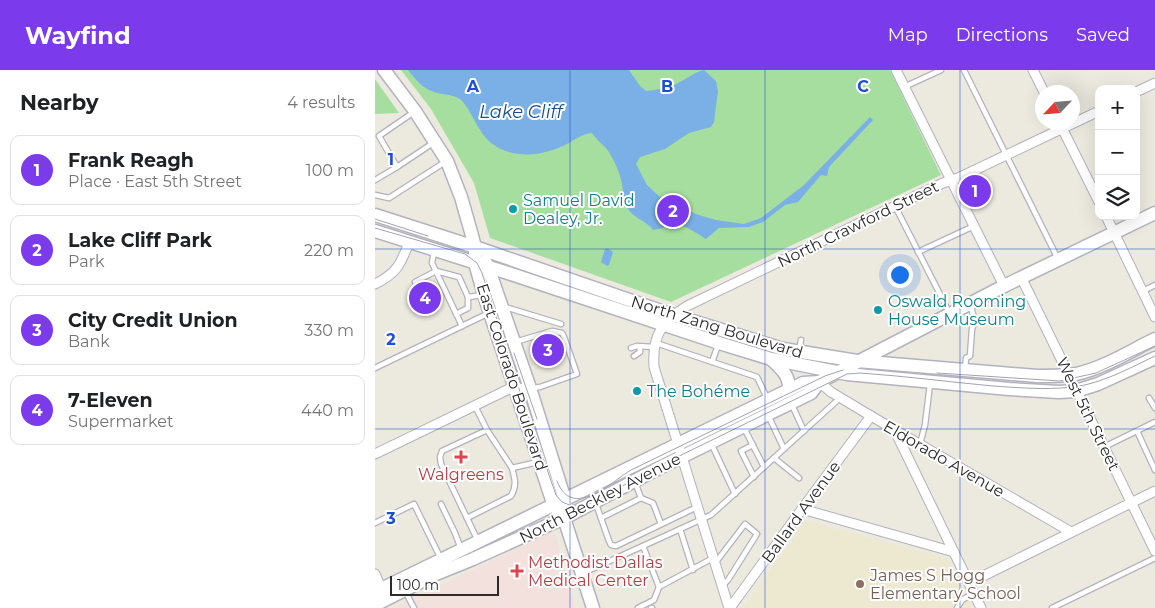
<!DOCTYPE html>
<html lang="en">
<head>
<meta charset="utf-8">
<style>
  body { margin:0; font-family:Montserrat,sans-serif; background:#f6f6f6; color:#202124 }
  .controls { position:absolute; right:15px; top:15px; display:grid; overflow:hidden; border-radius:10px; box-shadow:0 5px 20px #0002 }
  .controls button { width:45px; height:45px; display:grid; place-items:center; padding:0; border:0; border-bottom:1px solid #e0e0e0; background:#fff; color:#202124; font:25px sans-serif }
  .compass { position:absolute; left:660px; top:15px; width:45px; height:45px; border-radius:50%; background:#fff; box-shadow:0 5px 20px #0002; rotate:244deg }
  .scale { position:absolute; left:15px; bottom:12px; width:109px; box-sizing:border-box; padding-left:5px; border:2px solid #2b2b2b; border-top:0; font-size:14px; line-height:18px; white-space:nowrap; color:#2b2b2b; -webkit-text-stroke:4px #fff; paint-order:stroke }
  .you { position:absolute; left:524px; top:204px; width:18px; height:18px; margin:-12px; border:4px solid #fff; border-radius:50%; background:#1a73e8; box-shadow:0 0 0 8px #1a73e833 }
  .badge { display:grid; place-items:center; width:32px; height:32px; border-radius:50%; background:#7c3aed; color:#fff; font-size:16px; font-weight:700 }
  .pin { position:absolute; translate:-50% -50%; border:2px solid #fff; box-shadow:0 1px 5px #0006 }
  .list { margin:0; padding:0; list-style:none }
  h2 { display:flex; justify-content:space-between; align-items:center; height:65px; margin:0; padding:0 20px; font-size:21px }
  h2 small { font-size:16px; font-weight:400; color:#757577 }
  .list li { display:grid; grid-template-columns:32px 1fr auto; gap:15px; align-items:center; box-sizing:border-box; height:70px; margin:0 10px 10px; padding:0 10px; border:1px solid #e0e0e0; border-radius:10px }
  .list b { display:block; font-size:19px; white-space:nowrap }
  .list p { margin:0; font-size:16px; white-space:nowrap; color:#757577 }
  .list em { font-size:16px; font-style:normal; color:#757577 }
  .icon { flex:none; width:28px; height:28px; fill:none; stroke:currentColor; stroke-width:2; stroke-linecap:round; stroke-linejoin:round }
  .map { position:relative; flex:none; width:780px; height:538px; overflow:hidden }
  header { display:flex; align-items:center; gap:30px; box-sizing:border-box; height:70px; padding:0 25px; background:#7c3aed; color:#fff }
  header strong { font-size:24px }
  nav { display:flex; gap:28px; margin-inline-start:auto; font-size:18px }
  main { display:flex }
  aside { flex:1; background:#fff }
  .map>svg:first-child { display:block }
  .education { fill:#ece9d0 }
  .medical { fill:#f2e1dd }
  .green { fill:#a6dea0 }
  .water { fill:#7ab0e5 }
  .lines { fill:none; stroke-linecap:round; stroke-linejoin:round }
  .lane-casing { stroke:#b3b2be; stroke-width:7 }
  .street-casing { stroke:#b3b2be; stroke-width:11 }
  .secondary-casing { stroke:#b3b2be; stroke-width:15 }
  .lane { stroke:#fff; stroke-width:4.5 }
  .street { stroke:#fff; stroke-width:9 }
  .secondary { stroke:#fff; stroke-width:12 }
  .tram { stroke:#a3a2b4; stroke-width:1 }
  .grid { fill:none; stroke:#1d4ed8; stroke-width:1; stroke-opacity:0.55 }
  .culture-dot { fill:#0f9aa8; stroke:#fff; stroke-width:2 }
  .health-dot { fill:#e0444e; stroke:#fff; stroke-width:2 }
  .education-dot { fill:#8d6e63; stroke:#fff; stroke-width:2 }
  .labels { text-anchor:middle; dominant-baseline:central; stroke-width:4; stroke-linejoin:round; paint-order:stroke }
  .culture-label { font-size:16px; fill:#0d838f; stroke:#fff; text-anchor:start }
  .street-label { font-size:16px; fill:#2b2b2b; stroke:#fff }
  .health-label { font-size:16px; fill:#be3a42; stroke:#fff }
  .education-label { font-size:16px; fill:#785e54; stroke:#fff; text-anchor:start }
  .water-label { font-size:18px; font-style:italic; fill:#184c92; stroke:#fff }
  .grid-label { font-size:16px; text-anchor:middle; font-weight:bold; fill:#1d4ed8; stroke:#fff; stroke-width:4; stroke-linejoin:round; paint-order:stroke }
</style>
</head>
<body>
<header>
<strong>Wayfind</strong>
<nav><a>Map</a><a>Directions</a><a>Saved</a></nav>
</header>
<main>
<aside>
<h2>Nearby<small>4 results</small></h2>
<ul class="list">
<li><span class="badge">1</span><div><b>Frank Reagh</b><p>Place · East 5th Street</p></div><em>100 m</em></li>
<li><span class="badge">2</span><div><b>Lake Cliff Park</b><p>Park</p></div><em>220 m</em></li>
<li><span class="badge">3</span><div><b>City Credit Union</b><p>Bank</p></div><em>330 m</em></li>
<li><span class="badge">4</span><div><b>7-Eleven</b><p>Supermarket</p></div><em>440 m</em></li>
</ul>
</aside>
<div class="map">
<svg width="780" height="538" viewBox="0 0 780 538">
  <rect width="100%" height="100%" fill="#ece9df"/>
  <!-- education -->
  <polygon class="education" points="431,451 573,489 597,538 368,538"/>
  <!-- medical -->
  <polygon class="medical" points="175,463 180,465 201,538 18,538"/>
  <!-- green -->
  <g class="green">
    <polygon points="26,0 515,0 566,105 296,232 115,168 99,113 56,39"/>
    <polygon points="0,9 24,43 0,44"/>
  </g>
  <!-- water -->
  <g class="water">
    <path d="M33,0H254L265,16L271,21C282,20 293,18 303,13C313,8 319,2 329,0L341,11L343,21L339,52L336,57L314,63L290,79L265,87L261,94L272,115L285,127L310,137L318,143L327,146L341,150L369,154L386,148L429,115L495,47L498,50L454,97L452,106L446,105L423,132L410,135L388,152L374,157L344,158L331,169C320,162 298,146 288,158L278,160C271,150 257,148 252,137C247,129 249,119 246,110C244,100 237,86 231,78C226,73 221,69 217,63C207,64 201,69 192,74C169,86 138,90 116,73C102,61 95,37 85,29C77,24 68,25 59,22C47,18 41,10 33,0Z"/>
    <polygon points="232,178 238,182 234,195 232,196 226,192 230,179"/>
  </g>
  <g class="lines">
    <defs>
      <g id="lane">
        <polyline points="589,0 683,189"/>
        <polyline points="529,17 566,0"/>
        <polyline points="39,42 4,66 22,97 58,73"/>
        <polyline points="0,110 22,97"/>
        <polyline points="0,125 14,128 70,92"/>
        <polyline points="520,136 574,242"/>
        <polyline points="59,182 57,193 87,256"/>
        <polyline points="543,182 599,156"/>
        <polyline points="40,212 61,201 84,207 93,227 108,225"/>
        <polyline points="768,221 780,215"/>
        <polyline points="130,237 186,254"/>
        <polyline points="81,244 93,238 93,227"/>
        <polyline points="140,272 177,261 187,263 189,267 202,304 165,317 156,318"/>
        <polyline points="281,273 382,307 392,328"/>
        <polyline points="256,278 262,276 279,277"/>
        <polyline points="424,281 426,270"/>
        <polyline points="259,286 265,282 265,277"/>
        <polyline points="337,292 343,275"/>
        <polyline points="0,298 114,243"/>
        <polyline points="590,299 591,288 595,286 597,259 600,251 595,234"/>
        <polyline points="774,328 780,338"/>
        <polyline points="417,335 429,361"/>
        <polyline points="100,336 112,360 67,381 65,387 66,394 103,471"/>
        <polyline points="393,345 409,379"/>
        <polyline points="369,358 389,397"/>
        <polyline points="112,360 137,398 163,392"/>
        <polyline points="762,361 780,400"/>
        <polyline points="336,373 360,424"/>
        <polyline points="545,374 550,355 555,314"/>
        <polyline points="378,375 366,381 379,407"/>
        <polyline points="729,377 780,352"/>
        <polyline points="399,388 424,408"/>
        <polyline points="260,412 266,428 278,433 286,454"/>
        <polyline points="66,434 80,463 86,479"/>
        <polyline points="221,434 234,471 236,475 241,476 322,437"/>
        <path d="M92,448L136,426C142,416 140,409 137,398"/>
        <polyline points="226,448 266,428"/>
        <polyline points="0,453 39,434 66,489"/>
        <polyline points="305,459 318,500"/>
        <polyline points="341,492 370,454 382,464 353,510 348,515"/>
        <polyline points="208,503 268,476"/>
        <polyline points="284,517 268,476 336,445 465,328"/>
        <polyline points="30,521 39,538"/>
        <polyline points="263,538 279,530 284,517 338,488"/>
        <polyline points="276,538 277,538"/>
        <polyline points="582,538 587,530 599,523"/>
        <polyline points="677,538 780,488"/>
      </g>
      <g id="street">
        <polyline points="521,0 629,216"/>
        <polyline points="658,0 669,22"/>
        <polyline points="761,22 780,13"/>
        <polyline points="684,52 724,132"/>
        <polyline points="731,146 780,247"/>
        <polyline points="646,207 780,481"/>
        <path d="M0,214C22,203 25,195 34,173"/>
        <polyline points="444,312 456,322 496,346 696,462"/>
        <polyline points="520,361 606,538"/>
        <polyline points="0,384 134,319 155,318"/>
        <polyline points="427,439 579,482"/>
        <polyline points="0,504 8,522"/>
        <polyline points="594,513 780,421"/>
        <path d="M354,538L279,297C277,266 286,252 312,236L568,113L583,108L724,41"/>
        <polyline points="355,538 427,439 496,346"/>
      </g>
      <g id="secondary">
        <polyline points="9,0 40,41 72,91 86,127 96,162 100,177 100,193 109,225 179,436 189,448 218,538"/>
        <path d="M0,145L100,177L298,245L408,279L482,291L662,306C675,306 689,306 701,304C729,298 755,281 780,269"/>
        <polyline points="0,161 133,203 344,273 396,289 472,304 634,319 684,322 701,321 723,314 780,288"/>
        <polyline points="110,191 113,197 155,318 190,430 190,438"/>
        <path d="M396,289C406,298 415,306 414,320"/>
        <polyline points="0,522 428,313 444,312 629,216 780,143"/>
        <polyline points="0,535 61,504 98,489 189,448 284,398 436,323 444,312"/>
      </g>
    </defs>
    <!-- lane casing -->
    <use href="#lane" class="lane-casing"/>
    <!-- street casing -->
    <use href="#street" class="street-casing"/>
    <!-- secondary casing -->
    <use href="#secondary" class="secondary-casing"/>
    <!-- lane -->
    <use href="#lane" class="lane"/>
    <!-- street -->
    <use href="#street" class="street"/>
    <!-- secondary -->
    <use href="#secondary" class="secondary"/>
    <!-- tram -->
    <g class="tram">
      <polyline points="0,149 53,166"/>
      <path d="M0,158L90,184L102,193L107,203L147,328L181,425L187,432L197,436H206L214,434L288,394L472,304L485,303C530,306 574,312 618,316C649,318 679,321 710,315C735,309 757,297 780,286"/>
      <polyline points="139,283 162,349"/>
      <polyline points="562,303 685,311 721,303 780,276"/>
      <path d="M182,411C197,451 236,412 256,400L450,306L468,300"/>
    </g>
  </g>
  <!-- grid -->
  <path class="grid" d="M195,0V538M390,0V538M585,0V538M0,179H780M0,359H780"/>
  <!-- markers -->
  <g class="culture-dot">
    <circle cx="138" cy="139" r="5"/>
    <circle cx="503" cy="240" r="5"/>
    <circle cx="262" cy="321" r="5"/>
  </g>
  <g class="health-dot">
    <path d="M83.5 379.5h5v5h5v5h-5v5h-5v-5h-5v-5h5z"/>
    <path d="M139.5 493.5h5v5h5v5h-5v5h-5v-5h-5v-5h5z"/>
  </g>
  <circle class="education-dot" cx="485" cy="514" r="5"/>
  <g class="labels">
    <!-- culture labels -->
    <g class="culture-label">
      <text x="148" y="130">Samuel David<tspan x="148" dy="18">Dealey, Jr.</tspan></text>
      <text x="513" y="231">Oswald Rooming<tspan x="513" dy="18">House Museum</tspan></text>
      <text x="272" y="321">The Bohéme</text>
    </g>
    <!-- street labels -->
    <g class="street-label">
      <text transform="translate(483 154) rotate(-26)">North Crawford Street</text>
      <text transform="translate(342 257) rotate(17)">North Zang Boulevard</text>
      <text transform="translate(137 307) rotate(72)">East Colorado Boulevard</text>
      <text transform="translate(713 344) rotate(64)">West 5th Street</text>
      <text transform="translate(569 389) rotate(30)">Eldorado Avenue</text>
      <text transform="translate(225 428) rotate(-27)">North Beckley Avenue</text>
      <text transform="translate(426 442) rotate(-54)">Ballard Avenue</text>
    </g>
    <!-- health labels -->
    <g class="health-label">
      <text x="86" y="404">Walgreens</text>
      <text x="153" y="492" text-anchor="start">Methodist Dallas<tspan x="153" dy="18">Medical Center</tspan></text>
    </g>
    <!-- education labels -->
    <g class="education-label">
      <text x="495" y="505">James S Hogg<tspan x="495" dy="18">Elementary School</tspan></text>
    </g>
    <!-- water labels -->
    <g class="water-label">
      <text x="146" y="42">Lake Cliff</text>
    </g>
  </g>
  <g class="grid-label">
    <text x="98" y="22">A</text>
    <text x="292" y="22">B</text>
    <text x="488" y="22">C</text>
    <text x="16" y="95">1</text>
    <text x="16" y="275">2</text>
    <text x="16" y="454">3</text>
  </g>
</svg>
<div class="controls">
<button>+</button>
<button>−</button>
<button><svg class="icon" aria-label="layers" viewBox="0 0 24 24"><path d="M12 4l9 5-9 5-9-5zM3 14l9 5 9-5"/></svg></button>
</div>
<svg class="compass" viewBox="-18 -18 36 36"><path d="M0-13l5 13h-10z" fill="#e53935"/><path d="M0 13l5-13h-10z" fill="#757577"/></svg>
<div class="scale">100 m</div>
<div class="you"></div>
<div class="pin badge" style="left:600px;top:121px">1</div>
<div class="pin badge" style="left:298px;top:141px">2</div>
<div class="pin badge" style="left:173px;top:280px">3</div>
<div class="pin badge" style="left:50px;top:228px">4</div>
</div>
</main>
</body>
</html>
